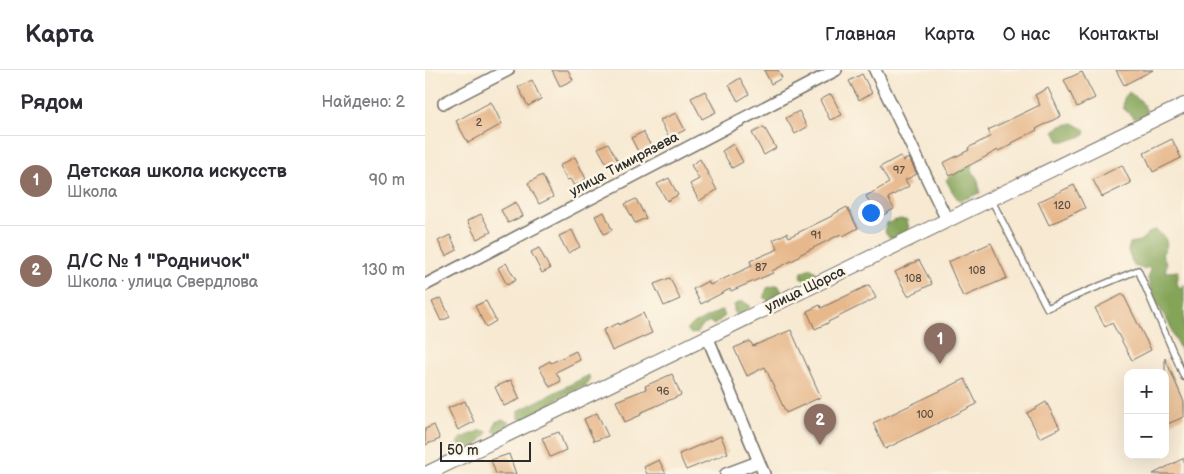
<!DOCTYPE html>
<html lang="ru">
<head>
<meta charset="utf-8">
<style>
  body { margin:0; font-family:"Balsamiq Sans",sans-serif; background:#f2f2f3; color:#2b2b33 }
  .controls { position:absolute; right:15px; bottom:15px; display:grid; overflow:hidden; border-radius:10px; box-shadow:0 5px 20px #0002 }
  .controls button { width:45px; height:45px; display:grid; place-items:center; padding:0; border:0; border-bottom:1px solid #e1e1e2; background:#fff; color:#2b2b33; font:25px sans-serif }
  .scale { position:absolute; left:15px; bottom:12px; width:91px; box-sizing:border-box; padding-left:5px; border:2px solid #2b2b2b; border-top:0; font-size:14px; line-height:18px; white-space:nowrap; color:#2b2b2b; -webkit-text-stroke:4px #fcf5e5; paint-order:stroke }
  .you { position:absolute; left:445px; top:142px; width:18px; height:18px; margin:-12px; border:4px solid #fff; border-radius:50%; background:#1a73e8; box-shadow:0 0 0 8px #1a73e833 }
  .badge { display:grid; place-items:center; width:32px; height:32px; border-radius:50%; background:#1f6fb2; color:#fff; font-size:16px; font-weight:700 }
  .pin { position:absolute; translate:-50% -41px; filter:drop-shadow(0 1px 2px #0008) }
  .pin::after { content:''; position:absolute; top:26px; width:18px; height:15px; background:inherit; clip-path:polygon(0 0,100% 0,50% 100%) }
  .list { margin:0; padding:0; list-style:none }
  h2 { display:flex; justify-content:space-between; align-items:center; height:65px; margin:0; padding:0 20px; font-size:21px }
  h2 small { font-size:16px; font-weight:400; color:#7c7c81 }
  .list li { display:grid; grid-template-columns:32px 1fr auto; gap:15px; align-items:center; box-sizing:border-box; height:90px; padding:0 20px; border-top:1px solid #e1e1e2 }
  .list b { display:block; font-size:19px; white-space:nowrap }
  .list p { margin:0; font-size:16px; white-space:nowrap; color:#7c7c81 }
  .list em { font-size:16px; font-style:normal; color:#7c7c81 }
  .map { position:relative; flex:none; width:759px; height:404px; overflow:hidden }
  header { display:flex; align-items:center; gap:30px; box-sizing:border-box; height:70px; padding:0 25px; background:#fff; border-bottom:1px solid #e1e1e2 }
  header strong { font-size:24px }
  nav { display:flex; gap:28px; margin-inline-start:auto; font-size:18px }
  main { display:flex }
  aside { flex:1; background:#fff }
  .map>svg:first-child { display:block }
  .forest { fill:#84a459; stroke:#586842 }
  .building { fill:#e7b88c }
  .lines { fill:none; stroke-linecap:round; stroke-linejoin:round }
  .service-casing { stroke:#726e65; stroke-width:8 }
  .minor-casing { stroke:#726e65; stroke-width:14 }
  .tertiary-casing { stroke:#726e65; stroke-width:16 }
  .service { stroke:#fff; stroke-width:5.5 }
  .minor { stroke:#fff; stroke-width:11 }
  .tertiary { stroke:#fff; stroke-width:14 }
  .labels { text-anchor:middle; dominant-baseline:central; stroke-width:5; stroke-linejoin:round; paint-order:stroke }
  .number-label { font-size:11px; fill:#5a4e43 }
  .street-label { font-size:14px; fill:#2b2b2b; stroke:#fcf5e5 }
</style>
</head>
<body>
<header>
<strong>Карта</strong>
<nav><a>Главная</a><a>Карта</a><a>О нас</a><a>Контакты</a></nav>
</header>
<main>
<aside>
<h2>Рядом<small>Найдено: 2</small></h2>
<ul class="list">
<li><span class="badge" style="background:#8d6e63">1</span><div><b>Детская школа искусств</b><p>Школа</p></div><em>90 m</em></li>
<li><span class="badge" style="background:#8d6e63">2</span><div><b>Д/С № 1 &quot;Родничок&quot;</b><p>Школа · улица Свердлова</p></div><em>130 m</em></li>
</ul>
</aside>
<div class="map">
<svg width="759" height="404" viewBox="0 0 759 404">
  <rect width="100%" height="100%" fill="#fcf5e5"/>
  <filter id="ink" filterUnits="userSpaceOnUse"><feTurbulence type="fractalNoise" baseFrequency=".02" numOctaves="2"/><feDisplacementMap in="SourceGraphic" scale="10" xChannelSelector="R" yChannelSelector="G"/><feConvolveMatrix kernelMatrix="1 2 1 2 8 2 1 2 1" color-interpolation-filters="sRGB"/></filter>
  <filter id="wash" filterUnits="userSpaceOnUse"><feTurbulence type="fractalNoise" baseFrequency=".0096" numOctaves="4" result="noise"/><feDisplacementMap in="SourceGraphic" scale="20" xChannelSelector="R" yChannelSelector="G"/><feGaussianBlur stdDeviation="1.12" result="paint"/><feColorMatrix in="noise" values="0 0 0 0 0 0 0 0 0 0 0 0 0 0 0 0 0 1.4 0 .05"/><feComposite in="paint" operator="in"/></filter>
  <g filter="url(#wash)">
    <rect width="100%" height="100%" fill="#f7e9d2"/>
    <!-- forest -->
    <g class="forest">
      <polygon points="704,22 716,31 722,41 720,46 709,48 698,38 699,28"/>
      <polygon points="648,53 661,60 660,65 643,71 634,71 629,61 633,57"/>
      <polygon points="548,92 547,100 553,110 555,123 534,131 527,121 521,110 535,95"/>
      <polygon points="475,149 482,150 484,159 480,166 474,169 464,167 459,160 462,153"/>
      <path d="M731,160C741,167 746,174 737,184L742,194L740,202L754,201L752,213L755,219L759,214V288L747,263L746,257L729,229L723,209L725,200L723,197L719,199L709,196L703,181L705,173L715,171L726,161Z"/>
      <polygon points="385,198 391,202 392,207 382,211 375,208 377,202"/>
      <polygon points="353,215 358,223 356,228 343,231 339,227 342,218"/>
      <polygon points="317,231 324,235 324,239 317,246 309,243 309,235"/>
      <polygon points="297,240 300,246 289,255 285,252 275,257 272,263 266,264 262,259 265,256"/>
      <polygon points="164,305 165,311 162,315 145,322 127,332 127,337 98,352 93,347 93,341"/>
      <polygon points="77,350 84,352 81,359 75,364 68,361 70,352"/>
      <path d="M56,360L63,362C56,373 49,379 36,378L32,372L35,369Z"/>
    </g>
    <g id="blocks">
      <!-- building -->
      <g class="building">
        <polygon points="127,0 143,0 148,10 135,16"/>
        <polygon points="339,0 353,0 357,8 346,14"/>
        <polygon points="691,0 728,0 699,15"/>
        <polygon points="657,2 670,28 652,37 639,10"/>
        <polygon points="437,4 447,23 434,30 424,11"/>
        <polygon points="315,8 324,24 313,31 304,15"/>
        <polygon points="107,10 116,29 103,36 93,17"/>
        <polygon points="623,18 636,46 611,59 612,60 587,73 587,75 573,81 573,80 525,106 518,93 544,80 543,78 566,66 563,60 615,35 610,25"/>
        <polygon points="280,21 291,42 277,49 266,28"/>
        <polygon points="406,24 417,45 405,50 395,30"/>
        <polygon points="66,32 77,54 43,73 31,51"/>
        <polygon points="374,41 382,57 370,64 361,48"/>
        <polygon points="251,43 260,60 244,68 235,50"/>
        <polygon points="339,57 351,78 339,85 327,63"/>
        <polygon points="218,62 226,76 214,83 206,68"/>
        <polygon points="747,69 756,88 728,102 719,83"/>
        <polygon points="183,73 194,93 184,98 173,78"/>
        <polygon points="308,74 318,92 307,98 297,81"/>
        <polygon points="475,86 478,91 484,88 492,104 480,110 484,116 463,128 469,139 453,148 441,126 464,113 455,97"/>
        <polygon points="150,87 161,109 149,116 145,109 142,110 134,96"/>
        <polygon points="275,89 292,120 274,131 265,114 274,109 266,95"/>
        <polygon points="697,95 706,113 677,127 668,110"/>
        <polygon points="117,105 128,127 114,134 103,113"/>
        <polygon points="244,108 253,125 242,131 232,114"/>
        <polygon points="649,115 660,138 624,155 613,132"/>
        <polygon points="211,129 221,148 210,153 200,134"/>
        <polygon points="91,132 98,146 83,153 76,140"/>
        <polygon points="422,137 433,158 418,166 416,164 374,185 374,187 347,201 348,203 306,221 305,219 276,234 268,219 283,211 285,215 327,196 325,191 353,179 348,170 362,163 364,167 407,146 407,145"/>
        <polygon points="179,142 187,160 179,164 170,146"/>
        <polygon points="56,144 66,162 52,169 42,151"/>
        <polygon points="147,160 155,177 143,183 134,166"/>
        <polygon points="25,165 32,180 21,186 13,171"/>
        <polygon points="566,173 582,208 538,227 523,192"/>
        <polygon points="114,178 125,199 117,203 106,182"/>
        <polygon points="494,190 507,214 483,226 470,202"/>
        <polygon points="81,193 91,210 82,215 73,198"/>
        <polygon points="245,208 255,229 239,236 229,214"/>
        <polygon points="444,215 451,228 403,252 403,253 390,259 382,241 395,235 396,238"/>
        <polygon points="698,224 726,280 707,290 687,253 680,257 670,238"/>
        <polygon points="16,228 25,247 16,251 7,232"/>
        <polygon points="61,231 71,251 61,257 50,236"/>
        <polygon points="218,243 227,263 187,281 178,260 194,253 194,255"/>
        <polygon points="366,260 396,327 361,343 340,297 322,306 309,278 325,271 328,276"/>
        <polygon points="151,281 155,290 131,302 136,311 125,317 114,297 125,291 126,293"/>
        <polygon points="740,288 759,332 759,347 740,355"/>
        <polygon points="247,304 256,325 215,343 216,345 200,352 191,331 221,319 220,316"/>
        <polygon points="540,309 552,334 460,379 448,353"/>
        <polygon points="86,310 95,329 79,336 70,317"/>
        <polygon points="40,331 49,352 33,360 23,338"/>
        <polygon points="621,332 635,358 615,368 602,343"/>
        <polygon points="172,343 183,366 169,371 159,349"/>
        <polygon points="9,355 15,369 0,375 0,359"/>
        <polygon points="134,362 141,380 125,387 117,368"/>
        <polygon points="296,366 303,383 261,400 254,384"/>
        <polygon points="84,384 91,404 71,404 66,390"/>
        <polygon points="759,388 759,404 728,404"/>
        <polygon points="234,390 241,404 222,404 219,397"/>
      </g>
    </g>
  </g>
  <g filter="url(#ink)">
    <use href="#blocks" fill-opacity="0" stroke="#726e65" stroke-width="1"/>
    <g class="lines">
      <defs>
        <polyline id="service" points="566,129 622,238 713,200 759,307"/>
        <g id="minor">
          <polyline points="450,0 522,150"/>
          <polyline points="19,33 83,0"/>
          <polyline points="0,215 411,0"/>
          <polyline points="282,266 339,404"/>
          <polyline points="301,404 333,392"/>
        </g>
        <polyline id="tertiary" points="1,404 759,35"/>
      </defs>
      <!-- service casing -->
      <use href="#service" class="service-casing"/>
      <!-- minor casing -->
      <use href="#minor" class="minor-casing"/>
      <!-- tertiary casing -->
      <use href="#tertiary" class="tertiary-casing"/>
      <!-- service -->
      <use href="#service" class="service"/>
      <!-- minor -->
      <use href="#minor" class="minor"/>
      <!-- tertiary -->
      <use href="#tertiary" class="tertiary"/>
    </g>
  </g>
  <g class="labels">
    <!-- number labels -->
    <g class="number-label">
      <text x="54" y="52">2</text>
      <text x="474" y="100">97</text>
      <text x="637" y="135">120</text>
      <text x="391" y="165">91</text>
      <text x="336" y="197">87</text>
      <text x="552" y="200">108</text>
      <text x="488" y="208">108</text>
      <text x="238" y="321">96</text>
      <text x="500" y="344">100</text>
    </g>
    <!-- street labels -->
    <g class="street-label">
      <text transform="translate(199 94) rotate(-28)">улица Тимирязева</text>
      <text transform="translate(380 219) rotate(-26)">улица Щорса</text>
    </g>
  </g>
</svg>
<div class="controls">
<button>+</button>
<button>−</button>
</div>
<div class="scale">50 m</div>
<div class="you"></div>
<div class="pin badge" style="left:515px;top:294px;background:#8d6e63">1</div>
<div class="pin badge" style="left:395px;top:375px;background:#8d6e63">2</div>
</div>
</main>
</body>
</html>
